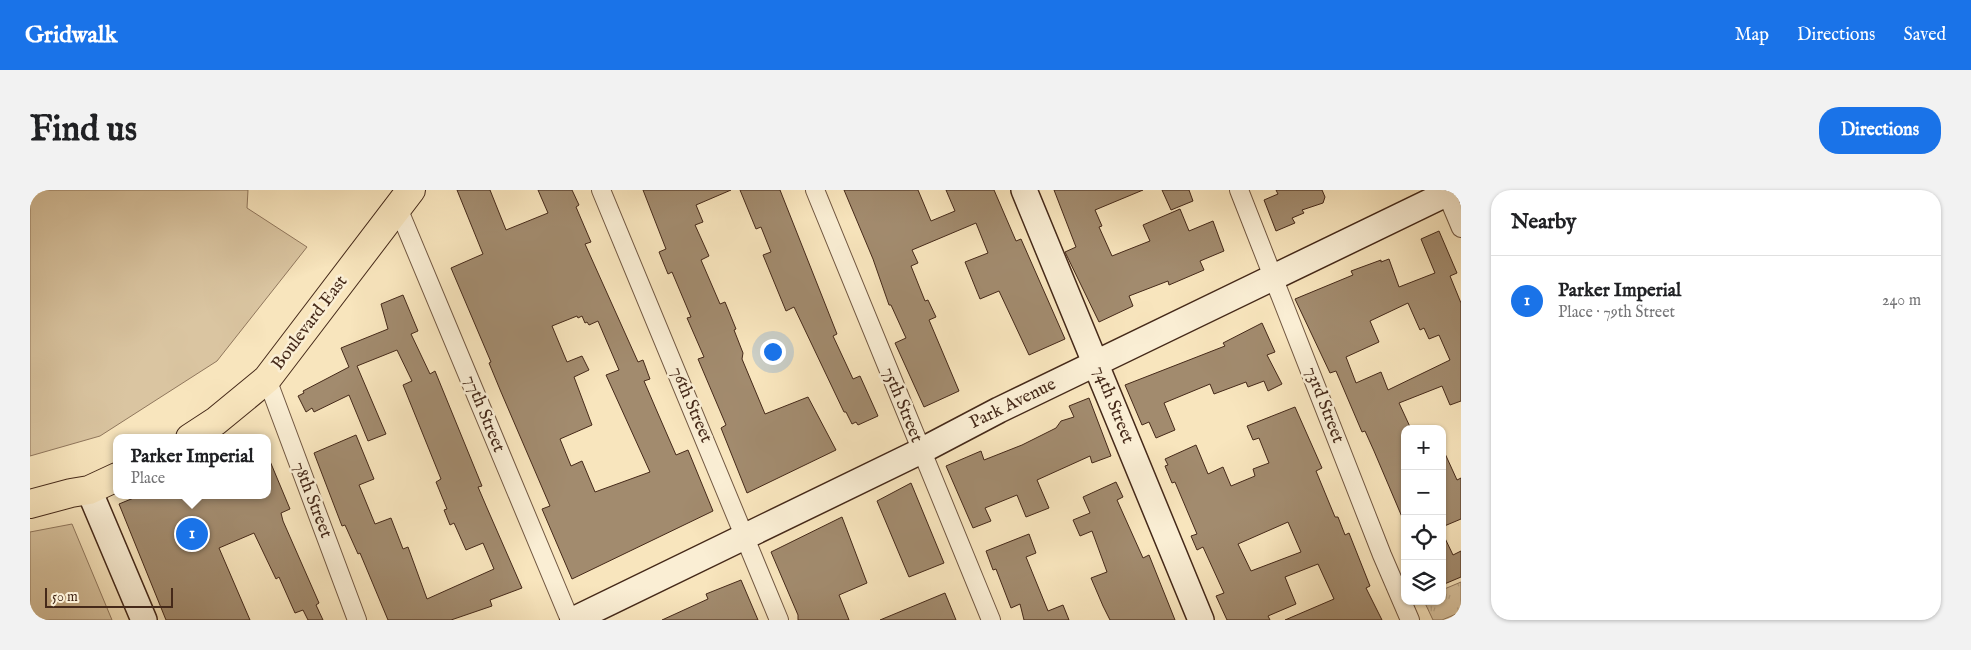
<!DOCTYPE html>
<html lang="en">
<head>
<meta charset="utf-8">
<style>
  body { margin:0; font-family:"IM FELL English",serif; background:#f2f2f2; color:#202124 }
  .controls { position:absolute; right:15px; bottom:15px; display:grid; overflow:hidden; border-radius:10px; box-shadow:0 1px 4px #0004 }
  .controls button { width:45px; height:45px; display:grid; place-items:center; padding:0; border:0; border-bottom:1px solid #e0e0e0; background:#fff; color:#202124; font:25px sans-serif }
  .scale { position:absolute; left:15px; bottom:12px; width:128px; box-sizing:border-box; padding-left:5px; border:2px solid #452919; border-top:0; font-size:14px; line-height:18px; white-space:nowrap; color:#452919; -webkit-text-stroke:4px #faeed4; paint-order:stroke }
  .you { position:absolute; left:742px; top:161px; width:18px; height:18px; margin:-12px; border:4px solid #fff; border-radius:50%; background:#1a73e8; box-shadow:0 0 0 8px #1a73e833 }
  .badge { display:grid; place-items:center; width:32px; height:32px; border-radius:50%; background:#1a73e8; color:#fff; font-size:16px; font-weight:700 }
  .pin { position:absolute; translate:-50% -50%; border:2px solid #fff; box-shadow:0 1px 5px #0006 }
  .popup { position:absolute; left:83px; top:244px; width:158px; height:65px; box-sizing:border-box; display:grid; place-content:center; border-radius:10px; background:#fff; filter:drop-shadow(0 1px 4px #0005); font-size:16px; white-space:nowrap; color:#757577 }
  .popup b { font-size:19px; color:#202124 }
  .popup::after { content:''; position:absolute; left:50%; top:100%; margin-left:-10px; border:10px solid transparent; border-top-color:#fff }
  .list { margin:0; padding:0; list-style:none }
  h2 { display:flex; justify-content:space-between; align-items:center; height:65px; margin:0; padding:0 20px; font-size:21px }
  h2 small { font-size:16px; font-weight:400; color:#757577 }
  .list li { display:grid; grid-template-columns:32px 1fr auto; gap:15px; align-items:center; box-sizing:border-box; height:90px; padding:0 20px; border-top:1px solid #e0e0e0 }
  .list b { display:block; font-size:19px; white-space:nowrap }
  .list p { margin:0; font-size:16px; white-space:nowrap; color:#757577 }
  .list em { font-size:16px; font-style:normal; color:#757577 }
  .icon { flex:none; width:28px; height:28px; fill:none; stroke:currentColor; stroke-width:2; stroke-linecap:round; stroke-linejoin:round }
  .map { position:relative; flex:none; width:1431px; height:430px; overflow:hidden; border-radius:20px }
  header { display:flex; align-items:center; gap:30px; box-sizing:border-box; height:70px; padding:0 25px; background:#1a73e8; color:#fff }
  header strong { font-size:24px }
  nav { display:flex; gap:28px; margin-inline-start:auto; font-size:18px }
  .intro { display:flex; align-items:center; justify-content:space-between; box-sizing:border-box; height:120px; padding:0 30px }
  h1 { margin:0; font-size:35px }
  .button { padding:12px 22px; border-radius:20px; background:#1a73e8; color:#fff; font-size:18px; font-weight:700 }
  main { display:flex; gap:30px; padding:0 30px }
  aside { flex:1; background:#fff; border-radius:20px; box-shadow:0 1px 4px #0004 }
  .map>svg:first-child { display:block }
  .grass { fill:url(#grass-tufts); stroke:#90775d }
  .park { fill:#dac5a1; stroke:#90775d }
  .building { fill:#a28b6e; stroke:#452919; fill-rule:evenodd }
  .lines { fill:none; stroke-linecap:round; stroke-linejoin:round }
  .street-casing { stroke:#725842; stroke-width:20 }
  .secondary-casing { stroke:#452919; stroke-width:28 }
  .primary-casing { stroke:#452919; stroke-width:30 }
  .street { stroke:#faeed4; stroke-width:18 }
  .secondary { stroke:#faeed4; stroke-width:25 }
  .primary { stroke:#f8e5bd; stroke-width:28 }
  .labels { text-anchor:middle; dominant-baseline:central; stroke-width:5; stroke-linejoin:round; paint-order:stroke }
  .street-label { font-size:18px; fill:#452919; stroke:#faeed4 }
</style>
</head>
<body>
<header>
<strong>Gridwalk</strong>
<nav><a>Map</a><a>Directions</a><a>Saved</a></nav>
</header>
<div class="intro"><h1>Find us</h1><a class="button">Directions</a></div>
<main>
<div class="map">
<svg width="1431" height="430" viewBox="0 0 1431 430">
  <defs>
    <pattern id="grass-tufts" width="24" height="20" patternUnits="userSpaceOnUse" patternTransform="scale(1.25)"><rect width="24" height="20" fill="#dac5a1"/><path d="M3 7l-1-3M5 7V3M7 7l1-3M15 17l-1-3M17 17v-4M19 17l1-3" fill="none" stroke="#bca98a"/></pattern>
  </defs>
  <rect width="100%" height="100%" fill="#f8e5bd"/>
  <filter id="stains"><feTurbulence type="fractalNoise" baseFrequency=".004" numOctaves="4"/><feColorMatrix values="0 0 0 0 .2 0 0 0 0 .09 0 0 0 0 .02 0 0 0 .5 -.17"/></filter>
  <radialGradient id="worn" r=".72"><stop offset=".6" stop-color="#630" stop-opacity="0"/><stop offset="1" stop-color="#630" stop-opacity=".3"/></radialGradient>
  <!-- grass -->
  <polygon class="grass" points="1431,392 1431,422 1412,430 1403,430 1394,411 1412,411 1412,400"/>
  <!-- park -->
  <g class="park">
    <polygon points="0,0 218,0 217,18 277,57 187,171 70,246 0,266"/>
    <polygon points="42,334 82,430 0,430 0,342"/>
  </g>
  <!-- building -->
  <g class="building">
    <path d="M427,0H460L476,40L518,23L508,0H542L549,15L546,17L561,52L555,54L608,172L613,170L620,189L614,191L626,219L646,265L658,260L683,321L542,389L512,319L520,316L471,202L459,173L461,172L421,78L453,64ZM547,126L548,128L552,126L555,133L557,132L559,135L568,131L589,180L576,185L620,282L565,302L552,271L541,276L530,249L562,235L544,187L559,180L552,166L537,172L522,136Z"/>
    <polygon points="613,0 701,0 666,15 673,32 665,35 679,66 671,70 690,114 695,112 706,139 704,140 713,163 712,169 735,224 778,207 806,260 717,303 691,238 696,235 668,169 674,167 657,128 661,127 642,82 638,84 629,62 636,59"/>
    <polygon points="710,0 750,0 807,144 803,146 823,189 830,186 848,226 828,235 826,232 822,234 816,222 814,222 764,117 756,121 733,65 741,62 731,37 726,39"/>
    <polygon points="814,0 888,0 901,31 925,21 916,0 964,0 986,51 991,49 1035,149 999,165 969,101 950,109 935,72 958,63 946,33 882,60 888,73 881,76 895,111 898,110 906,127 899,130 929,201 894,217 865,153 876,148 861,115 859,115 843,69"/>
    <polygon points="1024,0 1113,0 1065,20 1072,36 1069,37 1082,66 1120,51 1113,35 1150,19 1159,41 1183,31 1194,61 1170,71 1174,80 1139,95 1138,91 1099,106 1103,116 1069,132 1035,62 1046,57"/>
    <polygon points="1132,0 1159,0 1163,11 1141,20"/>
    <polygon points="1246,0 1292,0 1295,7 1293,13 1272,20 1274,23 1262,28 1265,33 1246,41 1234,10 1248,4"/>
    <path d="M1409,41L1427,83L1420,86L1431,113V211L1420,215L1412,196L1369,213L1381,239H1375V334L1344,261L1335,241L1332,242L1306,181L1300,183L1265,109L1323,85L1321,81L1351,70V72L1359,69L1369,97L1405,83L1391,49ZM1378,113L1390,140L1394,138L1399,149L1409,145L1420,170L1358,200L1351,182L1326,193L1316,167L1349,152L1340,131Z"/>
    <polygon points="373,105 388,141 381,144 400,184 405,181 452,296 448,297 457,318 492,398 460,410 462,416 421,430 358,430 330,363 328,364 315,335 312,336 284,263 326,245 344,289 329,295 345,334 361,328 373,359 378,357 397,409 464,379 453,353 436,360 424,333 420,335 414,320 417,319 406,292 411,289 373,195 382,191 367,160 327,176 356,244 338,251 319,205 284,222 282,218 276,222 268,206 274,203 273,201 319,177 311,158 358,139 351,114"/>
    <polygon points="1232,133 1245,162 1237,165 1252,194 1238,201 1234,191 1218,197 1216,192 1184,204 1180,194 1134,213 1145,240 1126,248 1119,232 1112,235 1095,195 1195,156 1193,153"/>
    <polygon points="1059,208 1081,266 1062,273 1060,266 1007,290 1019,318 996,327 987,305 955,318 961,331 943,338 916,276 951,261 954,270 992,255 1026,238 1031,231 1044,227 1039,216"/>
    <path d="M1265,217L1292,278L1286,281L1305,327H1308L1315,345L1319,343L1340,396L1336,398L1352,430H1255L1304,409L1288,374L1255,387L1266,414L1238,426L1240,430H1197L1186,406L1194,403L1173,357L1167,360L1161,346L1167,344L1145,292L1142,293L1135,276L1138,275L1135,269L1166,255L1178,284L1193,277L1201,296L1225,286L1223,279L1239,273L1229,248L1223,250L1217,236ZM1258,332L1271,362L1221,381L1208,354Z"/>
    <polygon points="1412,257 1427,290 1431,288 1431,329 1412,337"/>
    <polygon points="237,264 260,319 251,323 253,331 289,413 286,415 293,430 278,430 273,420 265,423 249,387 246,389 224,343 189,358 220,430 136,430 89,314 111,305 237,305"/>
    <polygon points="1086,292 1093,307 1087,310 1113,368 1119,365 1145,430 1080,430 1073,416 1061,388 1077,382 1062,341 1050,346 1043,330 1060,323 1053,307"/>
    <polygon points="881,293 914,373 879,387 847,311"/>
    <polygon points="812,327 837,393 809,405 819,430 768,430 768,425 741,362"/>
    <polygon points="1412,342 1423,365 1431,361 1431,387 1412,395"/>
    <polygon points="999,344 1006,363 996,367 1018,421 1033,415 1039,430 994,430 990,414 981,418 966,379 963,380 956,361"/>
    <polygon points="711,390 728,430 632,430 678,409 676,404"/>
    <polygon points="915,403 926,430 850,430"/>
  </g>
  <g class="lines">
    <defs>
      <g id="street">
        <polyline points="571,0 749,430"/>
        <polyline points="785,0 961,430"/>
        <polyline points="1209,0 1352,365 1380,430"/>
        <polyline points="1415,0 1431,38"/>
        <polyline points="368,18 540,430"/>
        <polyline points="237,189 327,430"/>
      </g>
      <g id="secondary">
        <polyline points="994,0 1171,430"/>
        <polyline points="59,300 114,430"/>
        <polyline points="543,430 891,261 969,220 1424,0"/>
      </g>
      <g id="primary">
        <polyline points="160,248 186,231 237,189 381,0"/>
        <polyline points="0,314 41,303 59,300 87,287"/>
      </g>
    </defs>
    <!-- street casing -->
    <use href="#street" class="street-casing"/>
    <!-- secondary casing -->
    <use href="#secondary" class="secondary-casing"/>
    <!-- primary casing -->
    <use href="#primary" class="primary-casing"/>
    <!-- street -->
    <use href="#street" class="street"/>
    <!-- secondary -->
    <use href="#secondary" class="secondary"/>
    <!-- primary -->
    <use href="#primary" class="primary"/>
  </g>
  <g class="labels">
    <!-- street labels -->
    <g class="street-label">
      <text transform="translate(280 133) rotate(-53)">Boulevard East</text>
      <text transform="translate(983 214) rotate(-26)">Park Avenue</text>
      <text transform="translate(661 215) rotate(67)">76th Street</text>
      <text transform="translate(872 215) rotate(68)">75th Street</text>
      <text transform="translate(1083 215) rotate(68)">74th Street</text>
      <text transform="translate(1294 215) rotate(69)">73rd Street</text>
      <text transform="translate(454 224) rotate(68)">77th Street</text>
      <text transform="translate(282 310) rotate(69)">78th Street</text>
    </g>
  </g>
  <rect width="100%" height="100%" filter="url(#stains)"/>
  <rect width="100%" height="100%" fill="url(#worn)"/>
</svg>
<div class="controls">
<button>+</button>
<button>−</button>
<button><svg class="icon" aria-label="locate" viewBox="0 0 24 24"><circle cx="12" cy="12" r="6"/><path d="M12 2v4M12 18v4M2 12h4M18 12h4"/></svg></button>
<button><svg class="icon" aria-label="layers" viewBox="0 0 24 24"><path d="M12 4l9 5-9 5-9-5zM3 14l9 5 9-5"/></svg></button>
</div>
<div class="scale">50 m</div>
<div class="you"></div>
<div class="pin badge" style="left:162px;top:344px">1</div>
<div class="popup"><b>Parker Imperial</b>Place</div>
</div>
<aside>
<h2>Nearby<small></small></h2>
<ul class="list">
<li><span class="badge">1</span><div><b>Parker Imperial</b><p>Place · 79th Street</p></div><em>240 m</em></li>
</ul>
</aside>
</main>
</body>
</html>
